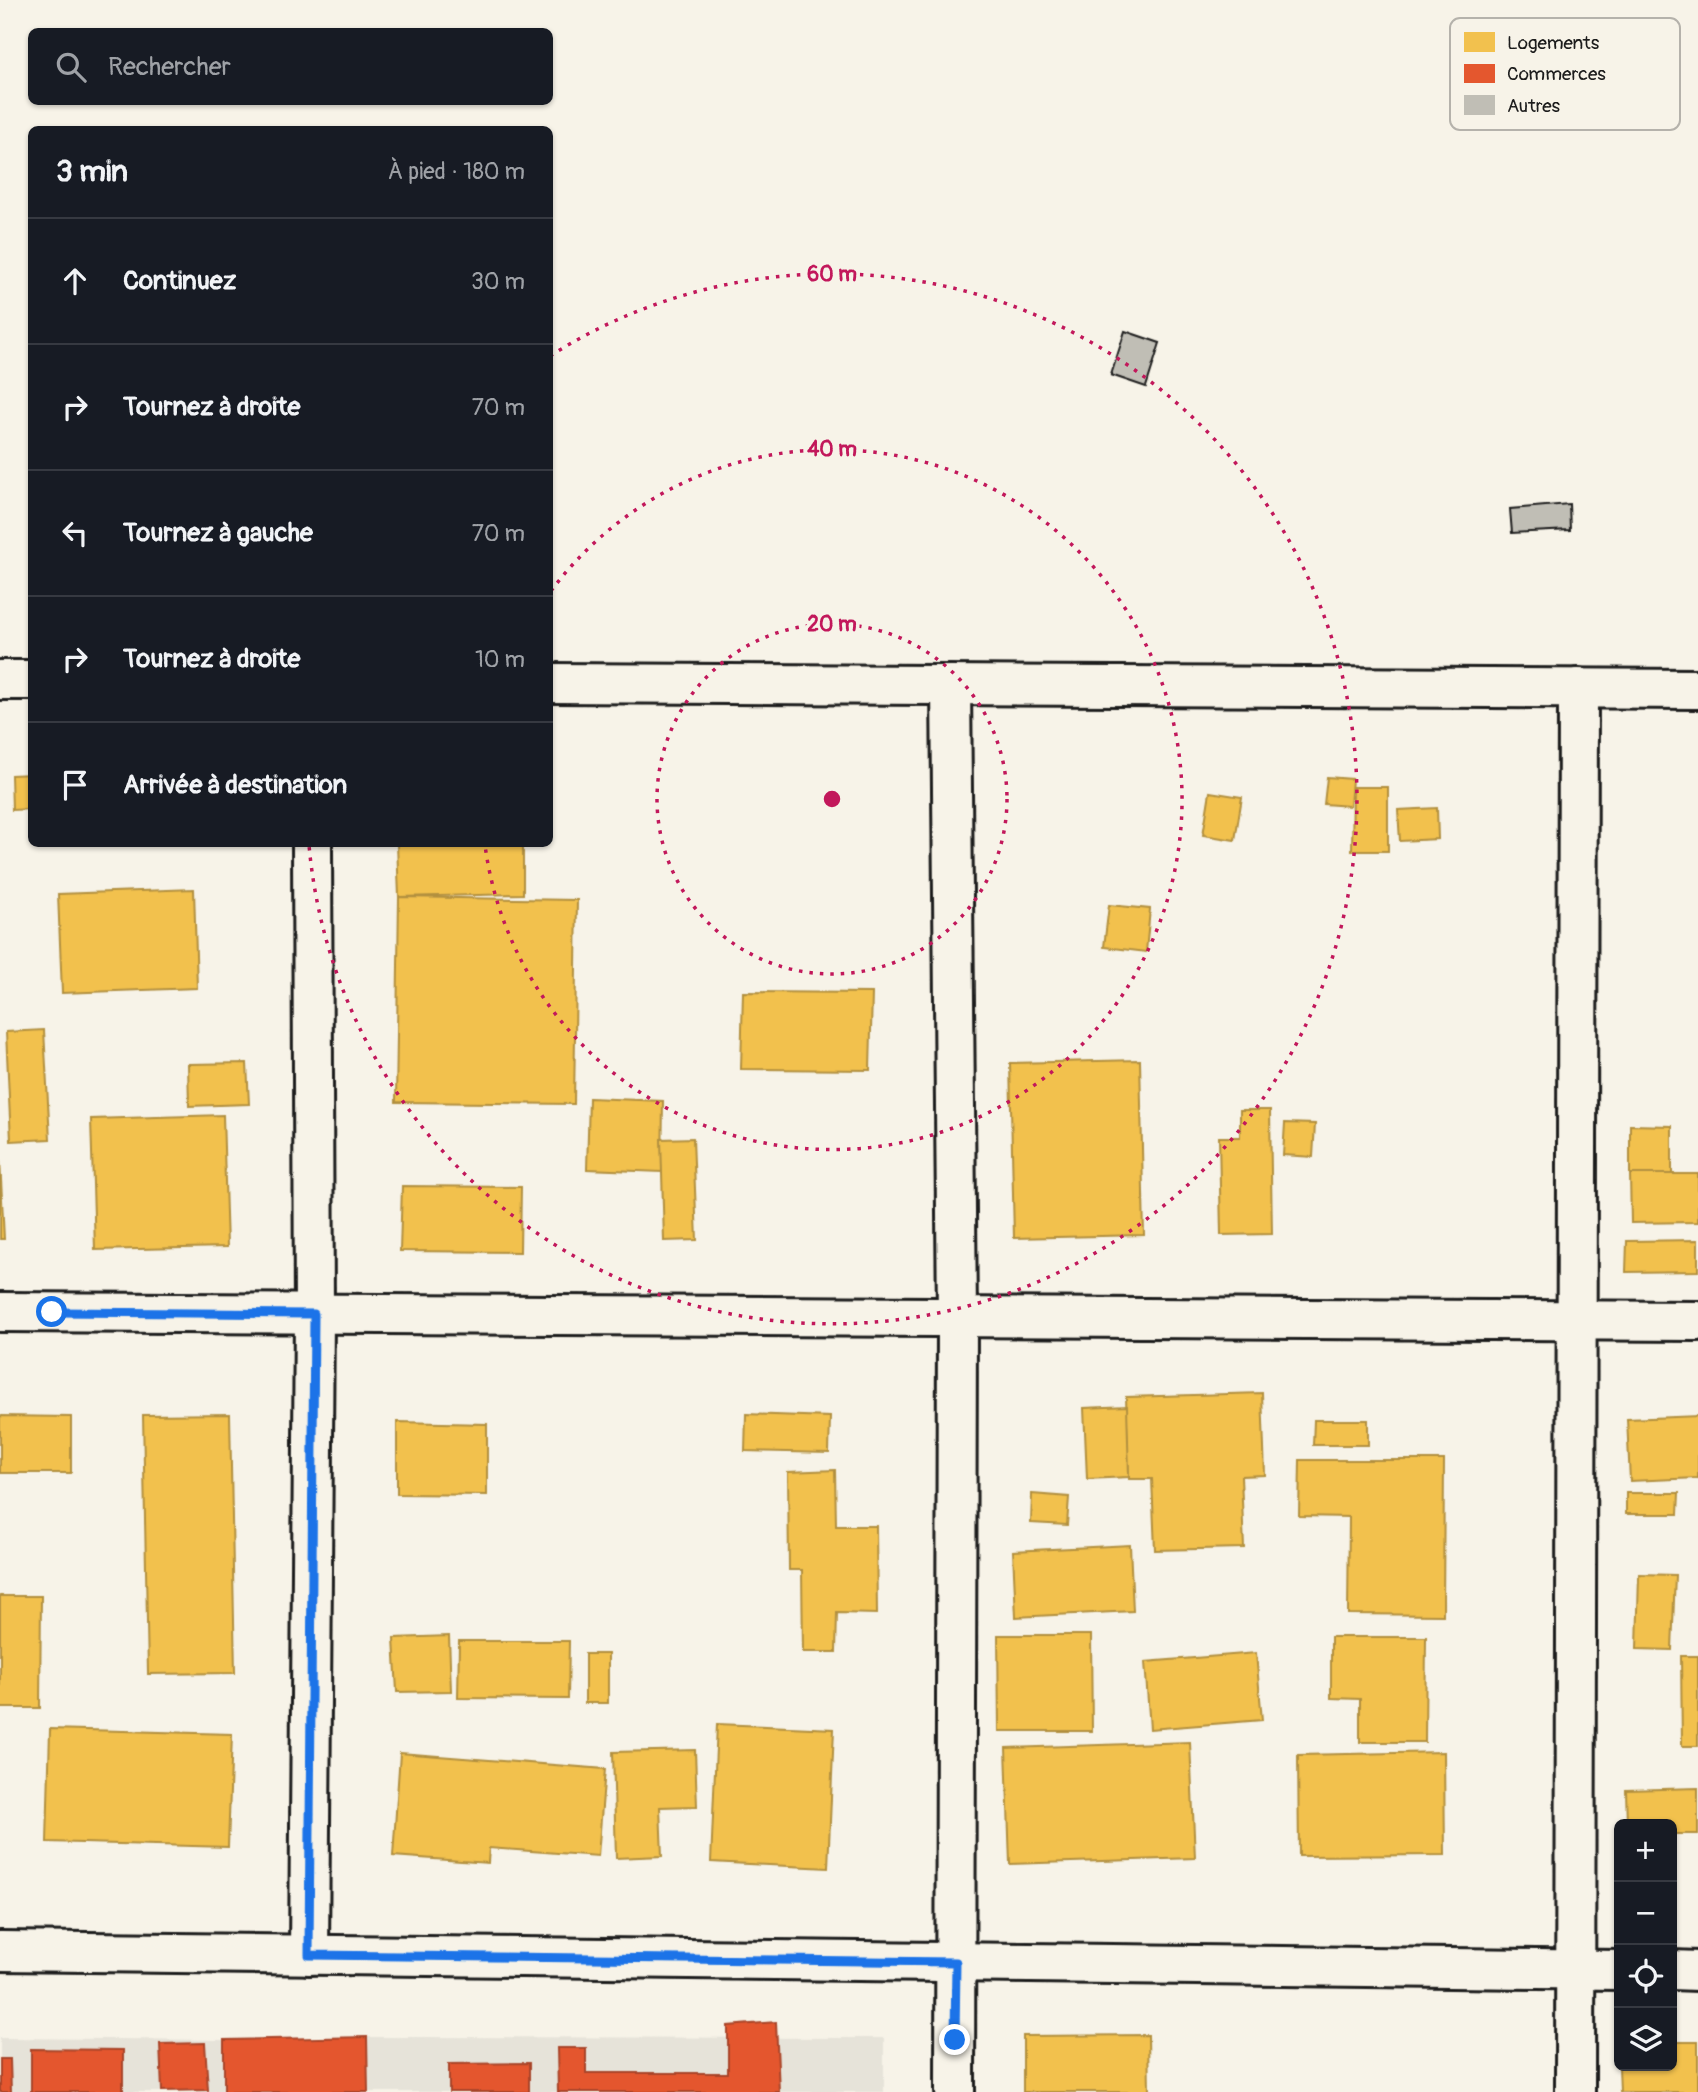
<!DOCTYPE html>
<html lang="fr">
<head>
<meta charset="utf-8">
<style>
  body { margin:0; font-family:Pangolin,sans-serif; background:#242831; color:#f1f3f6 }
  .controls { position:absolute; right:21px; bottom:21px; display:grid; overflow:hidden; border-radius:10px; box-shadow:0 2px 5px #0004 }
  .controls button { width:63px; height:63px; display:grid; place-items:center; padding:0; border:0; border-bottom:2px solid #363941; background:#171b24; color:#f1f3f6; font:35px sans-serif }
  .stop { position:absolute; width:21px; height:21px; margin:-16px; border:5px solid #1a73e8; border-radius:50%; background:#fff }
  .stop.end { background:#1a73e8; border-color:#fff; box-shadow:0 2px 7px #0008 }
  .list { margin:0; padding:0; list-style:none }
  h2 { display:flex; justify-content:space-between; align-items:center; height:91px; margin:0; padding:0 28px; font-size:30px }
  h2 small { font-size:23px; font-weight:400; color:#9ea1a6 }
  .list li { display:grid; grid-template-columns:46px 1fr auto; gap:21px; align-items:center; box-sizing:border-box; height:126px; padding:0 28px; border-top:2px solid #363941 }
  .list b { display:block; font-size:26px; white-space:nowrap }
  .list em { font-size:23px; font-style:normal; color:#9ea1a6 }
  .icon { flex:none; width:38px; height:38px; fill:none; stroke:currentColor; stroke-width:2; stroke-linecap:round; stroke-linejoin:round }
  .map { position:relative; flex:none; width:1698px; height:2092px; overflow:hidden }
  .search { position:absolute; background:#171b24; box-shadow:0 2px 5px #0004; left:28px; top:28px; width:525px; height:77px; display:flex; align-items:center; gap:18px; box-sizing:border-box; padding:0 24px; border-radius:10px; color:#9ea1a6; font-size:26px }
  .panel { position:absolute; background:#171b24; box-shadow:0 2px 5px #0004; left:28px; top:126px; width:525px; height:721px; border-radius:10px }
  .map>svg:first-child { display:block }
  .built { fill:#e6e3d9 }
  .homes { fill:#f2c14e; stroke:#b2903f; stroke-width:2 }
  .shops { fill:#e4572e; stroke:#a84529; stroke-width:2 }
  .building { fill:#c0beb5; stroke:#1c1c1c; stroke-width:2 }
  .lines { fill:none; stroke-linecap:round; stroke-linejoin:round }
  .minor-casing { stroke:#1c1c1c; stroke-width:44 }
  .major-casing { stroke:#1c1c1c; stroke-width:44 }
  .minor { stroke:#f7f3e8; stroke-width:38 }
  .major { stroke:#f7f3e8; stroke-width:38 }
  .route { stroke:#1a73e8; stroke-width:9 }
  .ring { fill:none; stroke:#c2185b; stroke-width:3.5; stroke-dasharray:3.5 7 }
  .key { fill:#f7f3e8; stroke:#b5b2ab; stroke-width:2 }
  .key-label { font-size:19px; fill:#1c1c1c }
  .centre { fill:#c2185b; stroke:#f7f3e8; stroke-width:3.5 }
  .ring-label { font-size:21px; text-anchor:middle; font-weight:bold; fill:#c2185b; stroke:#f7f3e8; stroke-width:7; stroke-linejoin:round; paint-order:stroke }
</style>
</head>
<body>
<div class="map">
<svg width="1698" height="2092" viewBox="0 0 1698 2092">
  <rect width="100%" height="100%" fill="#f7f3e8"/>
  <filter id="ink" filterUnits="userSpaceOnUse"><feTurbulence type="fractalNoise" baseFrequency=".0143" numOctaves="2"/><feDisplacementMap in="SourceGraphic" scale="14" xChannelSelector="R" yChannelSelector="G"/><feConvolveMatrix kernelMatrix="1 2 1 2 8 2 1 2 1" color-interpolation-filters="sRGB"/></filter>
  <g filter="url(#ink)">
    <!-- built -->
    <polygon class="built" points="367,2037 884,2038 884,2092 0,2092 0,2038 224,2040"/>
    <!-- homes -->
    <g class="homes">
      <polygon points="32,774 32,809 12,810 11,775"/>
      <polygon points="1327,777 1352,779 1350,806 1324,804"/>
      <polygon points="1353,787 1388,787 1388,851 1352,851"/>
      <polygon points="1210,792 1242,797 1235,840 1203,835"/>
      <polygon points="1437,808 1438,839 1400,841 1398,810"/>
      <polygon points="397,844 523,844 523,894 399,897"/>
      <polygon points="194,889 197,988 62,993 58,894"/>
      <polygon points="399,897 577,900 574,1104 396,1102"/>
      <polygon points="1109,905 1150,909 1146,952 1104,947"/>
      <polygon points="743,992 872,993 870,1070 741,1069"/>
      <polygon points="44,1030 50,1139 11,1141 6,1032"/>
      <polygon points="1140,1060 1144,1235 1014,1238 1010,1063"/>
      <polygon points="247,1063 249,1104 189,1106 188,1064"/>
      <polygon points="589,1098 663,1101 662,1172 587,1169"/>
      <polygon points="1240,1110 1270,1110 1272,1234 1221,1235 1219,1137 1240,1137"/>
      <polygon points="223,1115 227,1247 95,1250 91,1119"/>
      <polygon points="1285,1123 1315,1124 1313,1157 1283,1155"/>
      <polygon points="1630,1125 1672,1126 1672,1174 1630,1174"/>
      <polygon points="693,1138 697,1240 664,1241 661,1139"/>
      <polygon points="0,1159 4,1239 0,1239"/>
      <polygon points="1630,1174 1698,1174 1698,1222 1631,1223"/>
      <polygon points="402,1186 521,1187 520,1252 400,1251"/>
      <polygon points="1698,1240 1698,1271 1626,1272 1627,1241"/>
      <polygon points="1262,1393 1265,1475 1241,1476 1244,1548 1155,1550 1152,1479 1129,1479 1126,1397"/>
      <polygon points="1127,1406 1129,1477 1087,1479 1084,1408"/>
      <polygon points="230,1414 235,1673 148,1674 143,1415"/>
      <polygon points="746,1414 830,1417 829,1453 745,1451"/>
      <polygon points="0,1416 71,1417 71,1473 0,1473"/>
      <polygon points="1698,1416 1698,1478 1630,1481 1627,1419"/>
      <polygon points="1314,1420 1368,1420 1368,1445 1313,1445"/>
      <polygon points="397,1422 487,1424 487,1495 397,1494"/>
      <polygon points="1300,1460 1444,1460 1443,1615 1348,1614 1349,1517 1299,1516"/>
      <polygon points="835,1470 836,1526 876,1526 877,1614 837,1613 836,1652 803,1652 802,1570 789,1570 788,1472"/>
      <polygon points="1626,1493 1679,1493 1678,1514 1626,1514"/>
      <polygon points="1032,1494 1069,1497 1067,1525 1031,1523"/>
      <polygon points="1130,1545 1133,1611 1016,1617 1013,1551"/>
      <polygon points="1639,1574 1675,1575 1672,1650 1637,1649"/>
      <polygon points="0,1596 41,1596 40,1708 0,1708"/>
      <polygon points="998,1635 1091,1635 1092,1731 999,1731"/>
      <polygon points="449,1636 451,1691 397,1692 394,1638"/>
      <polygon points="1331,1637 1426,1637 1425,1742 1360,1742 1360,1699 1331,1698"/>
      <polygon points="459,1641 569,1641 568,1699 458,1698"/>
      <polygon points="1256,1653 1262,1720 1150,1729 1145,1662"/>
      <rect x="585" y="1654" width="23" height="49"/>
      <polygon points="1681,1656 1698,1656 1698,1746 1682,1746"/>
      <polygon points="717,1724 834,1729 828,1868 711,1862"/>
      <polygon points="50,1729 232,1734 228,1847 47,1842"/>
      <polygon points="1190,1742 1195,1858 1010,1864 1006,1748"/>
      <polygon points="695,1750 697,1806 660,1807 662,1856 616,1858 613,1752"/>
      <polygon points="1444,1752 1445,1855 1299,1856 1298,1755"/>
      <polygon points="400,1753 605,1769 598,1856 489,1848 488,1863 393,1856"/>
      <polygon points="1698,1788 1698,1834 1672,1834 1672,1824 1627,1824 1626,1790"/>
      <polygon points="1148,2035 1149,2092 1023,2092 1023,2036"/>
      <polygon points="1672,2042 1698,2042 1698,2092 1620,2092 1619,2066 1672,2066"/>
    </g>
    <!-- shops -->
    <g class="shops">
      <polygon points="776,2022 779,2092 558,2092 557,2048 586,2048 586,2073 728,2073 728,2026"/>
      <polygon points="367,2037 368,2092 224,2092 224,2040"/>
      <polygon points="205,2043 208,2090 162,2091 160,2044"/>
      <polygon points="31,2049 123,2050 123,2092 31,2092"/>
      <polygon points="0,2059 10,2059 11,2092 0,2092"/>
      <polygon points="529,2063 529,2092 449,2092 449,2064"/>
    </g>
    <!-- building -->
    <g class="building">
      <polygon points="1125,331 1160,343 1146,387 1111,375"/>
      <polygon points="1569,504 1570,530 1512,533 1510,509"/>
    </g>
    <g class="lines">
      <defs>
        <g id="minor">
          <polyline points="951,685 957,1317 955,2092"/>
          <polyline points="0,1312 1698,1321"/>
          <polyline points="0,1951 1619,1970"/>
          <polyline points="309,1955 314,1314 312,844"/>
          <polyline points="1672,1970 1698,1971"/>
          <polyline points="1575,2092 1578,688"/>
        </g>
        <g id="major">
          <polyline points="0,680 32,680"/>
          <polyline points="550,683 1698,689"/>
        </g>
      </defs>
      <!-- minor casing -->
      <use href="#minor" class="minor-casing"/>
      <!-- major casing -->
      <use href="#major" class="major-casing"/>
      <!-- minor -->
      <use href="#minor" class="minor"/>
      <!-- major -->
      <use href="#major" class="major"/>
    </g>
  </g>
  <g class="lines" filter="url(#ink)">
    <!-- route -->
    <polyline class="route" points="52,1312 314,1314 309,1955 956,1962 955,2040"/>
  </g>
  <!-- distance rings -->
  <g class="ring">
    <circle cx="832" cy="799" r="175"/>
    <path d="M551 591A350 350 0 1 1 485 845"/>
    <path d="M550 356A525 525 0 1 1 309 845"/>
  </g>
  <!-- legend -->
  <rect x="1450" y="18" width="230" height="112" rx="10" class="key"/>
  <rect x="1464" y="32" width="31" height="20" fill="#f2c14e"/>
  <rect x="1464" y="64" width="31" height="19" fill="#e4572e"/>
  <rect x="1464" y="95" width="31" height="20" fill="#c0beb5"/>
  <g class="key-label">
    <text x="1507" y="49">Logements</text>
    <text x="1507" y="80">Commerces</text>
    <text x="1507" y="112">Autres</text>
  </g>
  <circle cx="832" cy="799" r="10" class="centre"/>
  <g class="ring-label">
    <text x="832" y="281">60 m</text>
    <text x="832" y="456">40 m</text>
    <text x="832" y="631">20 m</text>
  </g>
</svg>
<div class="controls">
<button>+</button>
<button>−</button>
<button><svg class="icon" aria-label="locate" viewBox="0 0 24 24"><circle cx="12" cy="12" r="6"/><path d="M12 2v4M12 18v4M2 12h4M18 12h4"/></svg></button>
<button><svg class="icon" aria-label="layers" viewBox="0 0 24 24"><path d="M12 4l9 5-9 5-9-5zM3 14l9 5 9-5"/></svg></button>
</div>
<div class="stop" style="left:52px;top:1312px"></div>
<div class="stop end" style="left:955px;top:2040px"></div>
<div class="search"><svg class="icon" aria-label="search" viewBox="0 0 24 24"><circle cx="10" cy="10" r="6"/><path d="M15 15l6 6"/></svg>Rechercher</div>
<section class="panel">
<h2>3 min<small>À pied · 180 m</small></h2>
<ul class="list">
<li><svg class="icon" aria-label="ahead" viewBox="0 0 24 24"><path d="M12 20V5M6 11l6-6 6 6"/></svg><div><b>Continuez</b></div><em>30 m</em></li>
<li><svg class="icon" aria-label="right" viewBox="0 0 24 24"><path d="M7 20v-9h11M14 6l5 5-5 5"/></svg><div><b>Tournez à droite</b></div><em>70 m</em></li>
<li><svg class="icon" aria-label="left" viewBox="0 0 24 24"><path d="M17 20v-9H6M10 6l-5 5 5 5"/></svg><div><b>Tournez à gauche</b></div><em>70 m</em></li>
<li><svg class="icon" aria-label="right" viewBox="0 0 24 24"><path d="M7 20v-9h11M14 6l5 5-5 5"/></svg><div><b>Tournez à droite</b></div><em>10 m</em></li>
<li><svg class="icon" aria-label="arrive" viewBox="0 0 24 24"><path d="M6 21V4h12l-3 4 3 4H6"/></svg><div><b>Arrivée à destination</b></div></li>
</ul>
</section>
</div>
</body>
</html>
